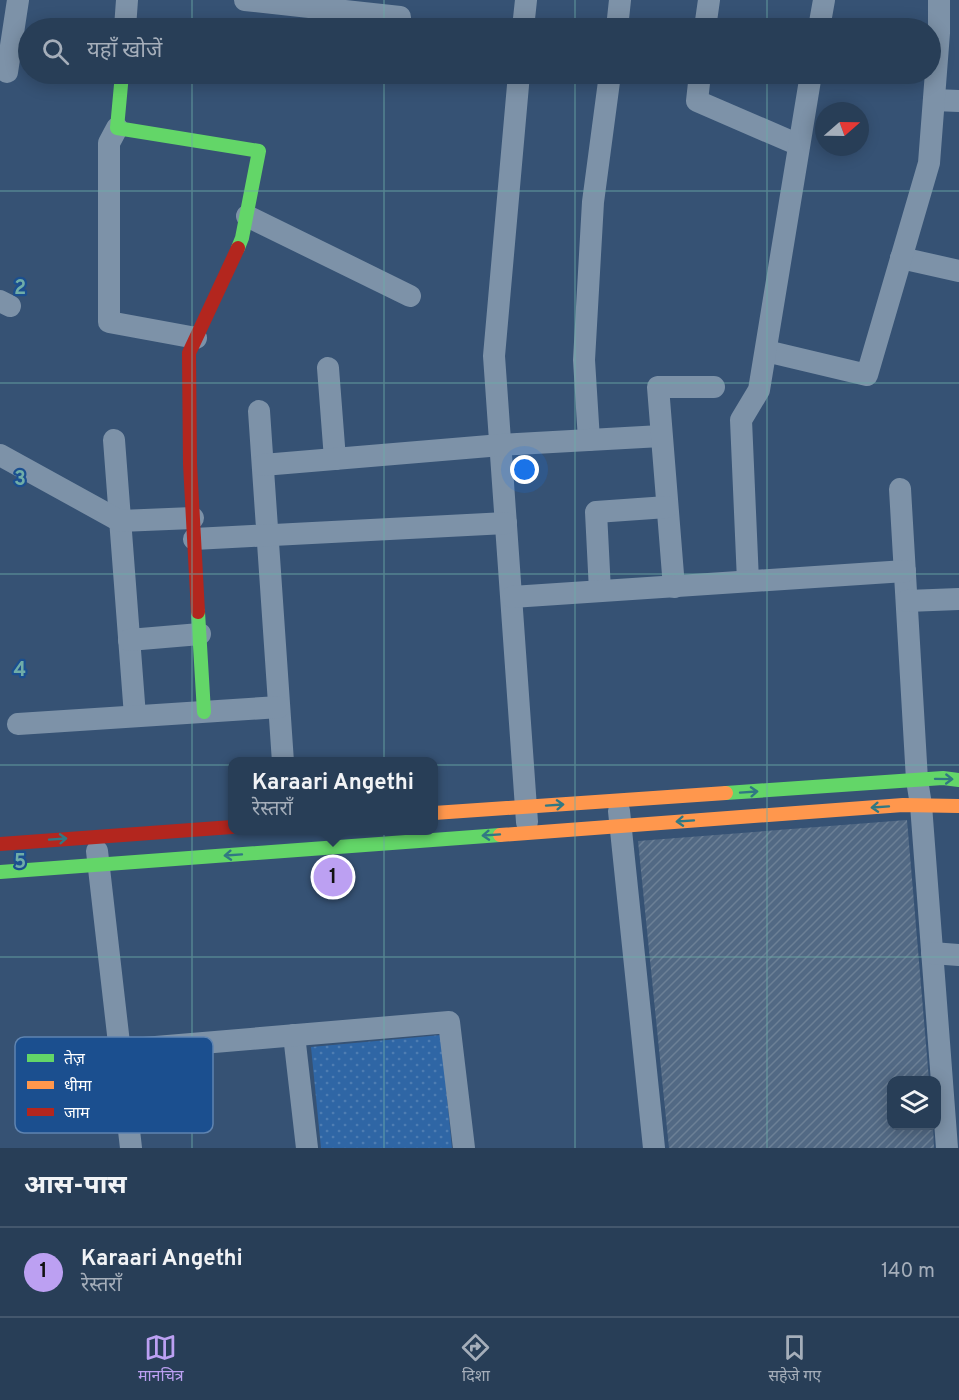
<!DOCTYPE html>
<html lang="hi">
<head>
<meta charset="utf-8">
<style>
  body { margin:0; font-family:Overpass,"Noto Sans Devanagari",sans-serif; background:#344961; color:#f1f3f6 }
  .controls { position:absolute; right:18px; bottom:18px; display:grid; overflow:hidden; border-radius:12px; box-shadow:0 3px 15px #0003 }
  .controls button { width:54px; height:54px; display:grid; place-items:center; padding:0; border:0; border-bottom:2px solid #44576d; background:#283e57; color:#f1f3f6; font:30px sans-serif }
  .compass { position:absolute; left:815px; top:102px; width:54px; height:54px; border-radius:50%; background:#283e57; box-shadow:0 3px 15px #0003; rotate:70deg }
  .you { position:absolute; left:525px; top:470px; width:21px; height:21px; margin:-15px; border:4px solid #fff; border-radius:50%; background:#1a73e8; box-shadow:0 0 0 9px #1a73e833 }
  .badge { display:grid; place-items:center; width:39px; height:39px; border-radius:50%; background:#bca0f2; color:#111; font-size:20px; font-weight:700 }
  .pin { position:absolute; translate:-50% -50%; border:3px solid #fff; box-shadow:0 2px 6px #0006 }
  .popup { position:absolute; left:228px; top:757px; width:210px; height:78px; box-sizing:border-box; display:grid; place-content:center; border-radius:12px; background:#283e57; filter:drop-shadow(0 2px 4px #0005); font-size:20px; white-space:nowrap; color:#a5aeba }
  .popup b { font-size:22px; color:#f1f3f6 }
  .popup::after { content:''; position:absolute; left:50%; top:100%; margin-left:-12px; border:12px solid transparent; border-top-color:#283e57 }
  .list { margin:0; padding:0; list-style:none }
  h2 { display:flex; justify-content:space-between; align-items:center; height:78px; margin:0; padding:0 24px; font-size:26px }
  h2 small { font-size:20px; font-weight:400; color:#a5aeba }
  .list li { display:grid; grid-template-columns:39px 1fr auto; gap:18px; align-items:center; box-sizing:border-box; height:90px; padding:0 24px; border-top:2px solid #44576d }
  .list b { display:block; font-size:22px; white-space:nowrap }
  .list p { margin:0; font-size:20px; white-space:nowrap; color:#a5aeba }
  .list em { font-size:20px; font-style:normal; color:#a5aeba }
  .icon { flex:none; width:33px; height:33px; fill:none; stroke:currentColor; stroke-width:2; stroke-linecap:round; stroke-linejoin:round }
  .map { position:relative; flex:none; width:959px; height:1148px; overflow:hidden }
  .search { position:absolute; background:#283e57; box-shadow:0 3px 15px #0003; left:18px; right:18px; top:18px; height:66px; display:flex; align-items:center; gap:15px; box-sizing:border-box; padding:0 21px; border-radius:33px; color:#a5aeba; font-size:22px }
  .sheet { height:168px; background:#283e57 }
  nav { display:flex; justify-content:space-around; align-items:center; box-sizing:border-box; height:84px; border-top:2px solid #44576d; background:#283e57; font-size:16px; color:#a5aeba }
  nav a { display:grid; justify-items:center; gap:3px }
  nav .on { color:#bca0f2 }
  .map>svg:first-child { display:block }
  .park { fill:url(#park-dots) }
  .building { fill:url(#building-hatch) }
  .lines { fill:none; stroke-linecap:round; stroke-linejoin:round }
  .street { stroke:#7d92a8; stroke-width:22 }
  .fast { stroke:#63d668; stroke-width:14 }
  .slow { stroke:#ff974d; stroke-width:14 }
  .jam { stroke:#b3261e; stroke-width:14 }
  .oneway { stroke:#317883 }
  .grid { fill:none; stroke:#6fada8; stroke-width:1.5; stroke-opacity:0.55 }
  .key { fill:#1b4f8f; stroke:#5f84b1; stroke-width:1.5 }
  .key-label { font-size:16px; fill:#fff }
  .grid-label { font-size:20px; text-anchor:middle; font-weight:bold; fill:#6fada8; stroke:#1b4f8f; stroke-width:4.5; stroke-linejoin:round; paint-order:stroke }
</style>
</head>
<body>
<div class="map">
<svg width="959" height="1148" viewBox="0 0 959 1148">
  <defs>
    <pattern id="park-dots" width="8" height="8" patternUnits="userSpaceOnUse" patternTransform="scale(1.5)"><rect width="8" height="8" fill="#2f66a5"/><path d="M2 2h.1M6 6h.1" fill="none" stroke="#4e7db2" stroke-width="1.8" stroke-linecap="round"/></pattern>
    <pattern id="building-hatch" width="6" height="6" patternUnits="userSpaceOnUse" patternTransform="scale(1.5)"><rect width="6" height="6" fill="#526984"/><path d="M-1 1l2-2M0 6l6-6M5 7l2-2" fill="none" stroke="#6c8096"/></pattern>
  </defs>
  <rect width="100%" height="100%" fill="#365274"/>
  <!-- park -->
  <polygon class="park" points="441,1035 452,1148 321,1148 311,1047"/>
  <!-- building -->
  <polygon class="building" points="907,820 929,1080 892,1080 892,1126 933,1126 934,1148 669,1148 638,841"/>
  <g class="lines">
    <!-- street -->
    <g class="street">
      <polyline points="245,0 400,17"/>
      <polyline points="125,28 127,0"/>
      <polyline points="523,28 526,0"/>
      <polyline points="617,28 620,0"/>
      <polyline points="705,28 709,0"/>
      <polyline points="819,28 824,0"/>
      <polyline points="7,72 18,0"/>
      <polyline points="519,74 494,356 527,822"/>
      <polyline points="700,74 697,101 799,145"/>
      <polyline points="934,100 959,101"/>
      <polyline points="117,128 109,143 109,322 196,338"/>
      <polyline points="247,216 410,296"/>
      <polyline points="901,258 959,271"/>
      <polyline points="0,301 10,306"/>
      <polyline points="766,351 867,375 929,163 939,33 939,0"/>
      <polyline points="328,368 335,459"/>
      <polyline points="259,411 283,762"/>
      <polyline points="114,440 135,716"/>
      <polyline points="589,440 584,360 593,202 610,74"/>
      <polyline points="0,455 120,521 193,518"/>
      <polyline points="263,465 501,445 661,436"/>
      <polyline points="900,489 917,780 921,805 947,1148"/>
      <polyline points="194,539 506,523"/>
      <polyline points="748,581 741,420 759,390 811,74"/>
      <polyline points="674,587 658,387 714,387"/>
      <polyline points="600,591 596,512 667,507"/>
      <polyline points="512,597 905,571"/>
      <polyline points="907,601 959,599"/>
      <polyline points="129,640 200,634"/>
      <polyline points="18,724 279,707"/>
      <polyline points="619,811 654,1148"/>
      <polyline points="97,851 131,1148"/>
      <polyline points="932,953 959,955"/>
      <polyline points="294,1035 307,1148"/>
      <polyline points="120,1050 449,1022 464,1148"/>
    </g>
    <!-- fast -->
    <g class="fast">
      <polyline points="122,74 117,128 259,151 242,238 238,248"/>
      <polyline points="198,612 204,712"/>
      <polyline points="726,793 943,778 959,780"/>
      <polyline points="0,872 500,835"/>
    </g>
    <!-- slow -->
    <g class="slow">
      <polyline points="434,813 726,793"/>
      <polyline points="500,835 903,805 959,806"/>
    </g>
    <!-- jam -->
    <g class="jam">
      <polyline points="198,612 190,464 189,353 238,248"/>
      <polyline points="0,844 232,827"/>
    </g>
  </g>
  <!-- one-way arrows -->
  <defs><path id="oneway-shaft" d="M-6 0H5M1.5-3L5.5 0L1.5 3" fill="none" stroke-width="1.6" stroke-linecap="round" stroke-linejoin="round" transform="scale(1.5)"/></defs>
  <g class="oneway">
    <use href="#oneway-shaft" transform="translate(944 779) rotate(1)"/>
    <use href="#oneway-shaft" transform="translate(749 792) rotate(-4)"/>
    <use href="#oneway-shaft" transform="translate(555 805) rotate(-4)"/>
    <use href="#oneway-shaft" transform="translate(880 807) rotate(176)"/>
    <use href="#oneway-shaft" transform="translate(685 821) rotate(176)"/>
    <use href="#oneway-shaft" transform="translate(491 835) rotate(176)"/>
    <use href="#oneway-shaft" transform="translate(58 839) rotate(-4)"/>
    <use href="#oneway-shaft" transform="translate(233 855) rotate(176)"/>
  </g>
  <!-- grid -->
  <path class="grid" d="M192,0V28M384,0V28M575,0V28M767,0V28M192,74V1148M384,74V1148M575,74V1148M767,74V1148M0,191H959M0,383H959M0,574H959M0,765H959M0,957H959"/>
  <!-- legend -->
  <rect x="15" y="1037" width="198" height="96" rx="9" class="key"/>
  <rect x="27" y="1054" width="27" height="8" fill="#63d668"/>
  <rect x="27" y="1081" width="27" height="8" fill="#ff974d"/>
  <rect x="27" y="1108" width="27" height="8" fill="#b3261e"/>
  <g class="key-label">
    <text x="64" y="1064">तेज़</text>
    <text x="64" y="1091">धीमा</text>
    <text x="64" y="1118">जाम</text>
  </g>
  <g class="grid-label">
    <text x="20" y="294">2</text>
    <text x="20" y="485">3</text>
    <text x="20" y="676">4</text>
    <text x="20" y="868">5</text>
  </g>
</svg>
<div class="controls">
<button><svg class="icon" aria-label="layers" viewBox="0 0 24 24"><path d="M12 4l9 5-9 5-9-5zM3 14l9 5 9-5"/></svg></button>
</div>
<svg class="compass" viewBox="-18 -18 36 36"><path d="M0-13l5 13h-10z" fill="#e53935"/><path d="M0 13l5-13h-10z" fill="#a5aeba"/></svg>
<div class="you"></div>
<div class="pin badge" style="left:333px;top:877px">1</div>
<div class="popup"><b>Karaari Angethi</b>रेस्तराँ</div>
<div class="search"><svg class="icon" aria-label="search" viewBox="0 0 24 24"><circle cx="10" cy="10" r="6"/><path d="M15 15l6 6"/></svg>यहाँ खोजें</div>
</div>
<section class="sheet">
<h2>आस-पास<small></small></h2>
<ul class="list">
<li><span class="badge">1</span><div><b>Karaari Angethi</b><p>रेस्तराँ</p></div><em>140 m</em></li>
</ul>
</section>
<nav>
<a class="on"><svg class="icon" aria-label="map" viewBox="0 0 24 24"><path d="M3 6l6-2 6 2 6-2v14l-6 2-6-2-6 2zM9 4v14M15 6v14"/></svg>मानचित्र</a>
<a><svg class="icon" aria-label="directions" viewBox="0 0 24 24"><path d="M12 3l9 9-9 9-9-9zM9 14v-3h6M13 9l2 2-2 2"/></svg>दिशा</a>
<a><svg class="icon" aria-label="saved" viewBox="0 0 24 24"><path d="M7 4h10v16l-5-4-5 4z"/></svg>सहेजे गए</a>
</nav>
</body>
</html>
